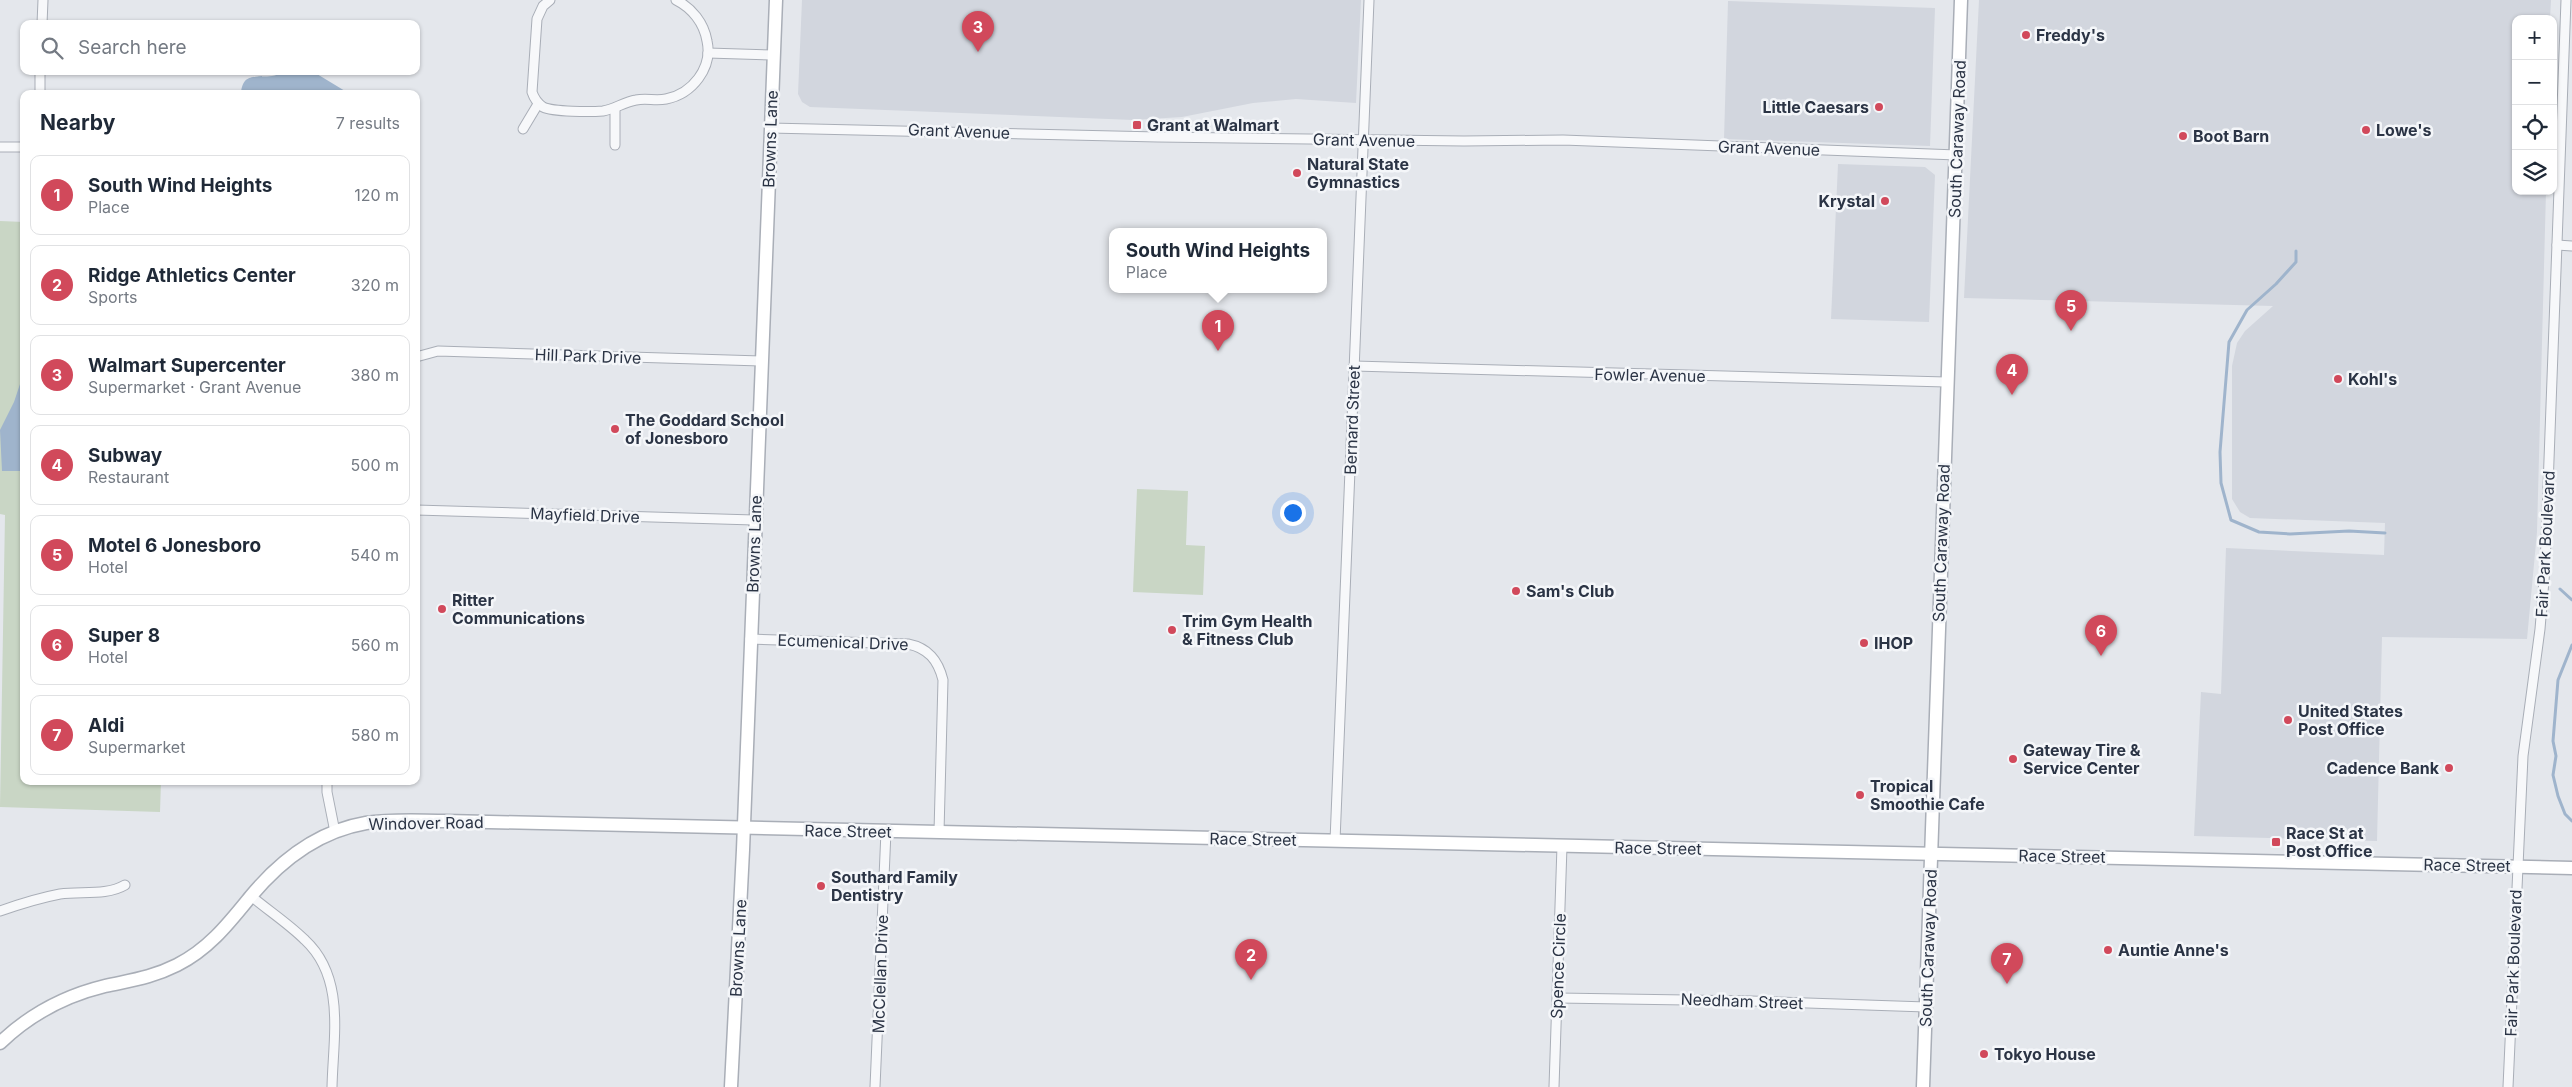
<!DOCTYPE html>
<html lang="en">
<head>
<meta charset="utf-8">
<style>
  body { margin:0; font-family:Inter,sans-serif; background:#f2f2f3; color:#1f2937 }
  .controls { position:absolute; right:15px; top:15px; display:grid; overflow:hidden; border-radius:10px; box-shadow:0 1px 4px #0004 }
  .controls button { width:45px; height:45px; display:grid; place-items:center; padding:0; border:0; border-bottom:1px solid #e0e1e3; background:#fff; color:#1f2937; font:25px sans-serif }
  .you { position:absolute; left:1292px; top:512px; width:18px; height:18px; margin:-12px; border:4px solid #fff; border-radius:50%; background:#1a73e8; box-shadow:0 0 0 8px #1a73e833 }
  .badge { display:grid; place-items:center; width:32px; height:32px; border-radius:50%; background:#d1495b; color:#fff; font-size:16px; font-weight:700 }
  .pin { position:absolute; translate:-50% -41px; filter:drop-shadow(0 1px 2px #0008) }
  .pin::after { content:''; position:absolute; top:26px; width:18px; height:15px; background:inherit; clip-path:polygon(0 0,100% 0,50% 100%) }
  .popup { position:absolute; left:1109px; top:228px; width:218px; height:65px; box-sizing:border-box; display:grid; place-content:center; border-radius:10px; background:#fff; filter:drop-shadow(0 1px 4px #0005); font-size:16px; white-space:nowrap; color:#747a83 }
  .popup b { font-size:19px; color:#1f2937 }
  .popup::after { content:''; position:absolute; left:50%; top:100%; margin-left:-10px; border:10px solid transparent; border-top-color:#fff }
  .list { margin:0; padding:0; list-style:none }
  h2 { display:flex; justify-content:space-between; align-items:center; height:65px; margin:0; padding:0 20px; font-size:21px }
  h2 small { font-size:16px; font-weight:400; color:#747a83 }
  .list li { display:grid; grid-template-columns:32px 1fr auto; gap:15px; align-items:center; box-sizing:border-box; height:80px; margin:0 10px 10px; padding:0 10px; border:1px solid #e0e1e3; border-radius:10px }
  .list b { display:block; font-size:19px; white-space:nowrap }
  .list p { margin:0; font-size:16px; white-space:nowrap; color:#747a83 }
  .list em { font-size:16px; font-style:normal; color:#747a83 }
  .icon { flex:none; width:28px; height:28px; fill:none; stroke:currentColor; stroke-width:2; stroke-linecap:round; stroke-linejoin:round }
  .map { position:relative; flex:none; width:2572px; height:1087px; overflow:hidden }
  .search { position:absolute; background:#fff; box-shadow:0 1px 4px #0004; left:20px; top:20px; width:400px; height:55px; display:flex; align-items:center; gap:12px; box-sizing:border-box; padding:0 18px; border-radius:10px; color:#747a83; font-size:19px }
  .panel { position:absolute; background:#fff; box-shadow:0 1px 4px #0004; left:20px; top:90px; width:400px; height:695px; border-radius:10px }
  .map>svg:first-child { display:block }
  .built { fill:#d2d6de }
  .green { fill:#c9d6c5 }
  .water { fill:#9fb4cc }
  .lines { fill:none; stroke-linecap:round; stroke-linejoin:round }
  .stream { stroke:#9fb4cc; stroke-width:3 }
  .street-casing { stroke:#a9aeb7; stroke-width:11 }
  .secondary-casing { stroke:#a9aeb7; stroke-width:15 }
  .street { stroke:#f7f8fa; stroke-width:9 }
  .secondary { stroke:#fff; stroke-width:12 }
  .poi-dot { fill:#d1495b; stroke:#f4f6f9; stroke-width:2 }
  .labels { text-anchor:middle; dominant-baseline:central; stroke-width:5; stroke-linejoin:round; paint-order:stroke }
  .poi-label { font-size:16px; font-weight:bold; fill:#2b3445; stroke:#f4f6f9; text-anchor:start }
  .street-label { font-size:16px; fill:#2b3445; stroke:#f4f6f9 }
</style>
</head>
<body>
<div class="map">
<svg width="2572" height="1087" viewBox="0 0 2572 1087">
  <rect width="100%" height="100%" fill="#e4e7ec"/>
  <!-- built -->
  <g class="built">
    <polygon points="802,0 1361,0 1356,103 1296,99 1253,103 1182,117 1133,120 810,107 802,102 798,94"/>
    <polygon points="1979,0 2551,0 2550,19 2516,19 2516,191 2546,191 2537,532 2527,639 2382,637 2377,841 2194,836 2201,692 2221,694 2226,548 2384,555 2385,523 2250,518 2240,512 2232,499 2232,366 2237,343 2245,331 2273,306 1964,298"/>
    <polygon points="1728,1 1935,8 1930,146 1724,139"/>
    <polygon points="1838,164 1925,167 1935,175 1929,322 1831,319"/>
  </g>
  <!-- green -->
  <g class="green">
    <polygon points="0,221 24,222 24,781 161,781 160,812 0,807 5,515 0,514"/>
    <polygon points="1137,489 1188,491 1186,545 1205,546 1203,595 1133,592"/>
  </g>
  <!-- water -->
  <g class="water">
    <path d="M282,71H312L350,94L241,93C243,72 256,78 272,76C276,76 279,73 282,71Z"/>
    <polygon points="24,372 24,471 2,471 0,430 14,402"/>
  </g>
  <g class="lines">
    <!-- stream -->
    <g class="stream">
      <polyline points="2296,251 2296,262 2276,284 2247,310 2229,342 2220,452 2221,483 2231,520 2259,532 2290,534 2349,531 2385,533"/>
      <polyline points="2560,589 2572,600"/>
      <polyline points="2572,645 2558,680 2553,741 2556,756 2553,775 2558,796 2565,814 2572,821"/>
    </g>
    <defs>
      <g id="street">
        <path d="M550,0L543,6L537,19L532,92C534,98 537,103 543,107C553,112 591,112 603,111C615,109 624,102 636,100C646,98 656,101 666,99C692,94 713,68 707,41C704,23 692,8 676,0"/>
        <polyline points="42,24 43,0"/>
        <polyline points="708,53 774,55"/>
        <polyline points="40,94 40,71"/>
        <polyline points="615,108 615,145"/>
        <polyline points="770,128 1158,137 1464,141 1563,140 1957,155"/>
        <polyline points="523,129 538,104"/>
        <polyline points="0,147 24,147"/>
        <polyline points="2557,245 2572,246"/>
        <polyline points="416,357 438,351 761,361"/>
        <polyline points="1354,366 1946,382"/>
        <polyline points="416,510 754,520"/>
        <path d="M750,639L908,644C928,648 938,660 943,680L939,832"/>
        <polyline points="327,781 327,792 335,832"/>
        <polyline points="1335,841 1369,0"/>
        <path d="M251,896C269,911 289,924 305,940C346,978 333,1038 332,1087"/>
        <path d="M0,911C20,904 39,898 60,894C82,891 106,896 125,885"/>
        <polyline points="1558,998 1751,1001 1926,1007"/>
        <polyline points="875,1087 886,831"/>
        <polyline points="1554,1087 1562,846"/>
        <polyline points="2508,1087 2523,756 2540,629 2545,568 2566,0"/>
      </g>
      <g id="secondary">
        <path d="M0,1043C30,1014 64,996 105,986C132,980 151,978 177,965C209,949 229,923 251,896C281,860 319,831 366,823C392,819 420,821 446,821L2572,868"/>
        <polyline points="731,1087 743,850 776,0"/>
        <polyline points="1923,1087 1961,0"/>
      </g>
    </defs>
    <!-- street casing -->
    <use href="#street" class="street-casing"/>
    <!-- secondary casing -->
    <use href="#secondary" class="secondary-casing"/>
    <!-- street -->
    <use href="#street" class="street"/>
    <!-- secondary -->
    <use href="#secondary" class="secondary"/>
  </g>
  <!-- markers -->
  <g class="poi-dot">
    <circle cx="2026" cy="35" r="5"/>
    <circle cx="1879" cy="107" r="5"/>
    <rect x="1132" y="120" width="10" height="10" rx="2.5"/>
    <circle cx="2366" cy="130" r="5"/>
    <circle cx="2183" cy="136" r="5"/>
    <circle cx="1297" cy="173" r="5"/>
    <circle cx="1885" cy="201" r="5"/>
    <circle cx="2338" cy="379" r="5"/>
    <circle cx="615" cy="429" r="5"/>
    <circle cx="1516" cy="591" r="5"/>
    <circle cx="442" cy="609" r="5"/>
    <circle cx="1172" cy="630" r="5"/>
    <circle cx="1864" cy="643" r="5"/>
    <circle cx="2288" cy="720" r="5"/>
    <circle cx="2013" cy="759" r="5"/>
    <circle cx="2449" cy="768" r="5"/>
    <circle cx="1860" cy="795" r="5"/>
    <rect x="2271" y="837" width="10" height="10" rx="2.5"/>
    <circle cx="821" cy="886" r="5"/>
    <circle cx="2108" cy="950" r="5"/>
    <circle cx="1984" cy="1054" r="5"/>
  </g>
  <g class="labels">
    <!-- poi labels -->
    <g class="poi-label">
      <text x="2036" y="35">Freddy's</text>
      <text x="1869" y="107" text-anchor="end">Little Caesars</text>
      <text x="1147" y="125">Grant at Walmart</text>
      <text x="2376" y="130">Lowe's</text>
      <text x="2193" y="136">Boot Barn</text>
      <text x="1307" y="164">Natural State<tspan x="1307" dy="18">Gymnastics</tspan></text>
      <text x="1875" y="201" text-anchor="end">Krystal</text>
      <text x="2348" y="379">Kohl's</text>
      <text x="625" y="420">The Goddard School<tspan x="625" dy="18">of Jonesboro</tspan></text>
      <text x="1526" y="591">Sam's Club</text>
      <text x="452" y="600">Ritter<tspan x="452" dy="18">Communications</tspan></text>
      <text x="1182" y="621">Trim Gym Health<tspan x="1182" dy="18">&amp; Fitness Club</tspan></text>
      <text x="1874" y="643">IHOP</text>
      <text x="2298" y="711">United States<tspan x="2298" dy="18">Post Office</tspan></text>
      <text x="2023" y="750">Gateway Tire &amp;<tspan x="2023" dy="18">Service Center</tspan></text>
      <text x="2439" y="768" text-anchor="end">Cadence Bank</text>
      <text x="1870" y="786">Tropical<tspan x="1870" dy="18">Smoothie Cafe</tspan></text>
      <text x="2286" y="833">Race St at<tspan x="2286" dy="18">Post Office</tspan></text>
      <text x="831" y="877">Southard Family<tspan x="831" dy="18">Dentistry</tspan></text>
      <text x="2118" y="950">Auntie Anne's</text>
      <text x="1994" y="1054">Tokyo House</text>
    </g>
    <!-- street labels -->
    <g class="street-label">
      <text transform="translate(959 131) rotate(2)">Grant Avenue</text>
      <text transform="translate(770 139) rotate(-88)">Browns Lane</text>
      <text transform="translate(1957 139) rotate(-88)">South Caraway Road</text>
      <text transform="translate(1364 140) rotate(1)">Grant Avenue</text>
      <text transform="translate(1769 148) rotate(2)">Grant Avenue</text>
      <text transform="translate(588 356) rotate(2)">Hill Park Drive</text>
      <text transform="translate(1650 375) rotate(1)">Fowler Avenue</text>
      <text transform="translate(1352 420) rotate(-88)">Bernard Street</text>
      <text transform="translate(585 515) rotate(2)">Mayfield Drive</text>
      <text transform="translate(1941 543) rotate(-88)">South Caraway Road</text>
      <text transform="translate(754 544) rotate(-88)">Browns Lane</text>
      <text transform="translate(2545 544) rotate(-87)">Fair Park Boulevard</text>
      <text transform="translate(843 642) rotate(2)">Ecumenical Drive</text>
      <text transform="translate(426 823) rotate(-1)">Windover Road</text>
      <text transform="translate(848 831) rotate(1)">Race Street</text>
      <text transform="translate(1253 839) rotate(1)">Race Street</text>
      <text transform="translate(1658 848) rotate(1)">Race Street</text>
      <text transform="translate(2062 856) rotate(1)">Race Street</text>
      <text transform="translate(2467 865) rotate(1)">Race Street</text>
      <text transform="translate(738 948) rotate(-87)">Browns Lane</text>
      <text transform="translate(1928 948) rotate(-88)">South Caraway Road</text>
      <text transform="translate(2513 963) rotate(-88)">Fair Park Boulevard</text>
      <text transform="translate(1558 966) rotate(-88)">Spence Circle</text>
      <text transform="translate(880 974) rotate(-88)">McClellan Drive</text>
      <text transform="translate(1742 1001) rotate(2)">Needham Street</text>
    </g>
  </g>
</svg>
<div class="controls">
<button>+</button>
<button>−</button>
<button><svg class="icon" aria-label="locate" viewBox="0 0 24 24"><circle cx="12" cy="12" r="6"/><path d="M12 2v4M12 18v4M2 12h4M18 12h4"/></svg></button>
<button><svg class="icon" aria-label="layers" viewBox="0 0 24 24"><path d="M12 4l9 5-9 5-9-5zM3 14l9 5 9-5"/></svg></button>
</div>
<div class="you"></div>
<div class="pin badge" style="left:1218px;top:351px">1</div>
<div class="popup"><b>South Wind Heights</b>Place</div>
<div class="pin badge" style="left:1251px;top:980px">2</div>
<div class="pin badge" style="left:978px;top:52px">3</div>
<div class="pin badge" style="left:2012px;top:395px">4</div>
<div class="pin badge" style="left:2071px;top:331px">5</div>
<div class="pin badge" style="left:2101px;top:656px">6</div>
<div class="pin badge" style="left:2007px;top:984px">7</div>
<div class="search"><svg class="icon" aria-label="search" viewBox="0 0 24 24"><circle cx="10" cy="10" r="6"/><path d="M15 15l6 6"/></svg>Search here</div>
<section class="panel">
<h2>Nearby<small>7 results</small></h2>
<ul class="list">
<li><span class="badge">1</span><div><b>South Wind Heights</b><p>Place</p></div><em>120 m</em></li>
<li><span class="badge">2</span><div><b>Ridge Athletics Center</b><p>Sports</p></div><em>320 m</em></li>
<li><span class="badge">3</span><div><b>Walmart Supercenter</b><p>Supermarket · Grant Avenue</p></div><em>380 m</em></li>
<li><span class="badge">4</span><div><b>Subway</b><p>Restaurant</p></div><em>500 m</em></li>
<li><span class="badge">5</span><div><b>Motel 6 Jonesboro</b><p>Hotel</p></div><em>540 m</em></li>
<li><span class="badge">6</span><div><b>Super 8</b><p>Hotel</p></div><em>560 m</em></li>
<li><span class="badge">7</span><div><b>Aldi</b><p>Supermarket</p></div><em>580 m</em></li>
</ul>
</section>
</div>
</body>
</html>
